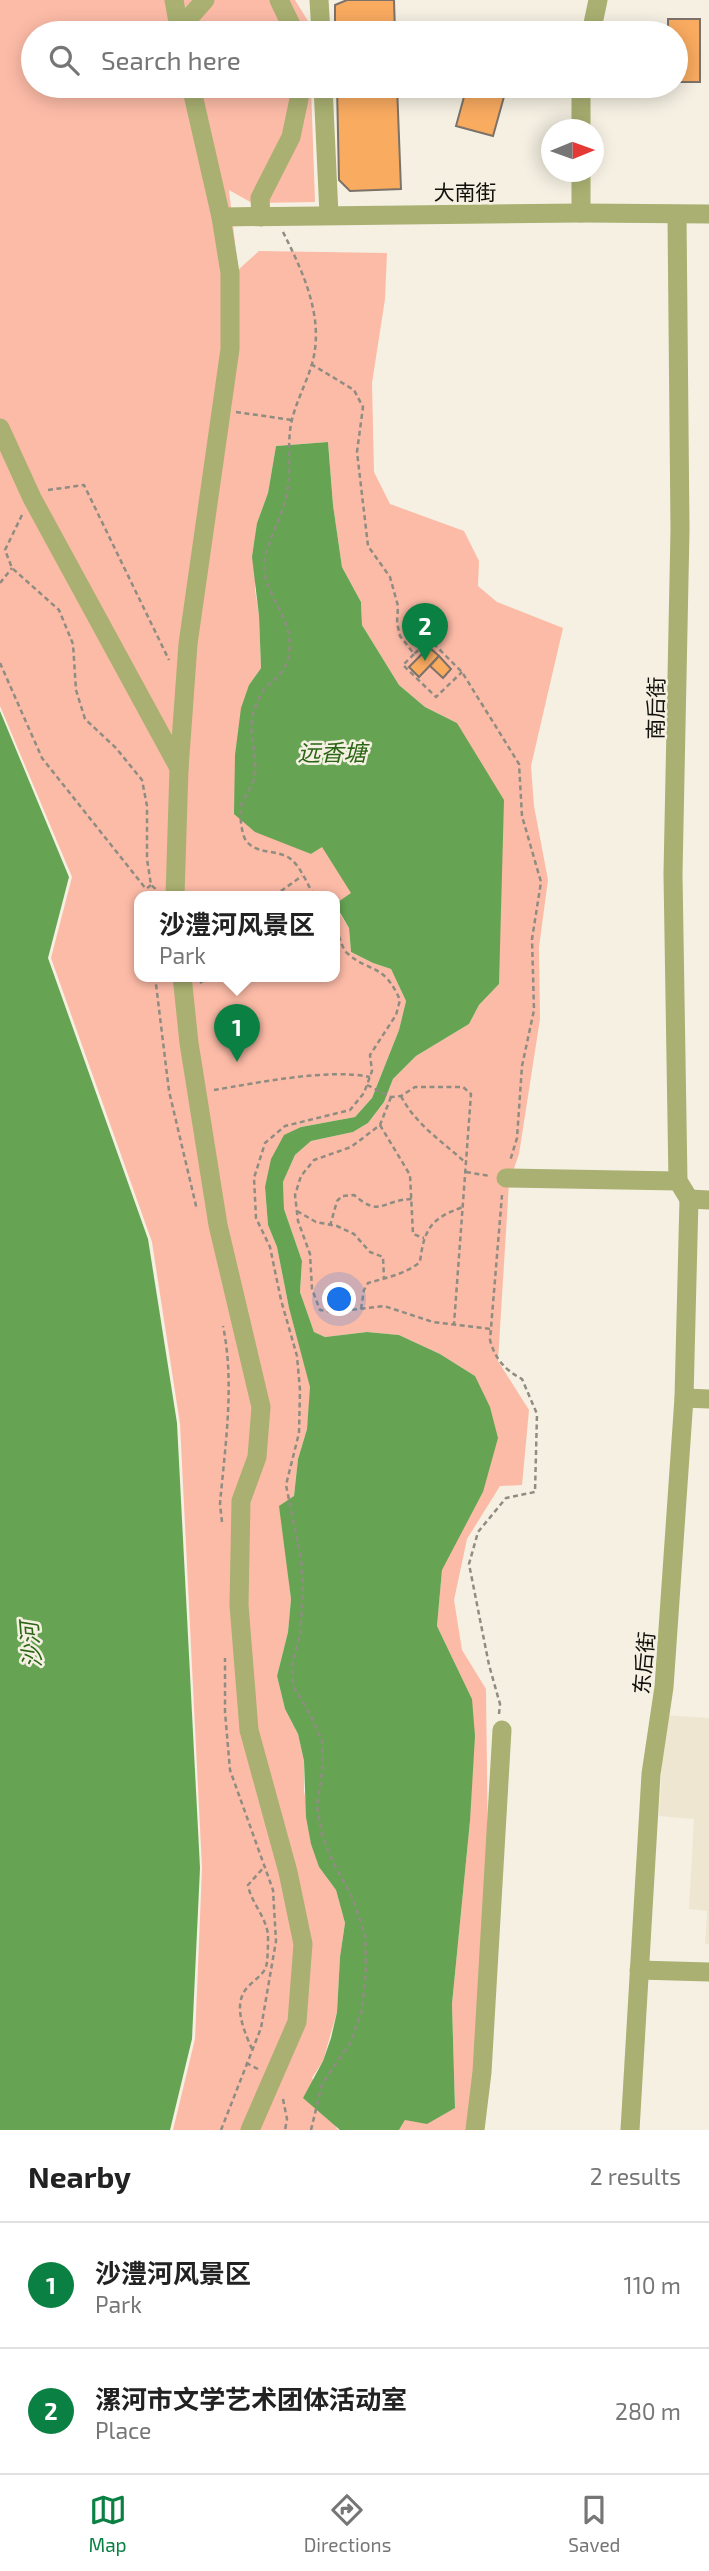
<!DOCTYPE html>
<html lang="en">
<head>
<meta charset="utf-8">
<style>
  body { margin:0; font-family:"Exo 2","Noto Sans SC",sans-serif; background:#f6f6f6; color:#222 }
  .compass { position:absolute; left:541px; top:119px; width:63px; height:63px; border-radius:50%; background:#fff; box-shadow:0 4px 18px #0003; rotate:89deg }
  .you { position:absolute; left:340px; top:1300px; width:24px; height:24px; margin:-18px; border:5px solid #fff; border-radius:50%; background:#1a73e8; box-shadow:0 0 0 10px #1a73e833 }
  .badge { display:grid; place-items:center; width:46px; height:46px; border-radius:50%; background:#0b8043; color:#fff; font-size:23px; font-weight:700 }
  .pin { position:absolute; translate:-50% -58px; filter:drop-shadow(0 2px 4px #0008) }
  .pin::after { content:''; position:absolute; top:37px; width:24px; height:21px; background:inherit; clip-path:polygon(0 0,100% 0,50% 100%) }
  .popup { position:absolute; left:134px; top:891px; width:206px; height:91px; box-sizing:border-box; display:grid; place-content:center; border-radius:14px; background:#fff; filter:drop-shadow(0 2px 5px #0005); font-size:23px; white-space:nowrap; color:#767676 }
  .popup b { font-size:26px; color:#222 }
  .popup::after { content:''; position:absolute; left:50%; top:100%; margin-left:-14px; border:14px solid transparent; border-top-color:#fff }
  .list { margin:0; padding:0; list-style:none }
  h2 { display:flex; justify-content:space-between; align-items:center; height:91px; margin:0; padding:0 28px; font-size:30px }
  h2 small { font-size:23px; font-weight:400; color:#767676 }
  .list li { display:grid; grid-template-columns:46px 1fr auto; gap:21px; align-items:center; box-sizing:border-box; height:126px; padding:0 28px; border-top:2px solid #e0e0e0 }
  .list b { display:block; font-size:26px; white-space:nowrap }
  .list p { margin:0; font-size:23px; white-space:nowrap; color:#767676 }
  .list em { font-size:23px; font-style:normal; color:#767676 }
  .icon { flex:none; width:38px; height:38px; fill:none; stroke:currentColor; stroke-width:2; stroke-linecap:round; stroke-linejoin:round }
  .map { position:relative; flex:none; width:709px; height:2130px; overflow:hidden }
  .search { position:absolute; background:#fff; box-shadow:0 4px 18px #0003; left:21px; right:21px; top:21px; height:77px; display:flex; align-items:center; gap:18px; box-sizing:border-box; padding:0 24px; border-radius:38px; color:#767676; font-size:26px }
  .sheet { height:343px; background:#fff }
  nav { display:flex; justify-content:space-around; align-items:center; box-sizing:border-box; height:98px; border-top:2px solid #e0e0e0; background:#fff; font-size:19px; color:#767676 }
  nav a { display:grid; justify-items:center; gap:4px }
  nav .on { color:#0b8043 }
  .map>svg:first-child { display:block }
  .built { fill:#efe6d1 }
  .green { fill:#fcbba7 }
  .water { fill:#66a454 }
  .building { fill:#f9ab60; stroke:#7c7269; stroke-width:2 }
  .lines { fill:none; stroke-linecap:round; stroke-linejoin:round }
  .path { stroke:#8f8c82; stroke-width:2.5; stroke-dasharray:5 3.5; stroke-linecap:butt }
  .minor { stroke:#a9b071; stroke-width:19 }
  .labels { text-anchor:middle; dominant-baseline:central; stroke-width:5; stroke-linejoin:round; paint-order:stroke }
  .street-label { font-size:21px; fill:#12100c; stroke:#f5f0e2 }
  .water-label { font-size:23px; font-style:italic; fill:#2a6615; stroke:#f5f0e2 }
</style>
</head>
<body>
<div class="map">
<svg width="709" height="2130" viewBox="0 0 709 2130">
  <rect width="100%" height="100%" fill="#f5f0e2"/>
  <!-- built -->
  <polygon class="built" points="665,1715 709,1718 709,1944 705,1944 707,1911 689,1909 694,1819 659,1816"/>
  <!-- green -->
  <polygon class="green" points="0,0 295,0 308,21 309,33 33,33 33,86 311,86 315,202 252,203 229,190 238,270 259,251 387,253 385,299 372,383 374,472 390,504 464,531 479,561 478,586 497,602 563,628 531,766 534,806 548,880 539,947 540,1019 519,1154 509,1183 498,1361 529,1410 522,1485 500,1486 467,1539 454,1600 462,1650 486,1689 488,1853 473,2097 467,2130 399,2130 405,2120 455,2107 452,2004 470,1821 472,1699 437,1626 442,1569 483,1492 475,1376 440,1354 399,1335 367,1332 325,1337 314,1332 300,1292 302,1261 284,1209 283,1182 295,1155 311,1141 353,1132 368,1123 384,1102 393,1079 416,1056 469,1024 479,1005 499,984 457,723 425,707 399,685 362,625 361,602 342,567 333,505 328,442 276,446 268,493 257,523 255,589 259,616 261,668 249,685 292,845 311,854 322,846 352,893 335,904 335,896 139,896 139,976 335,976 335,906 349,928 351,952 373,963 391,969 406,1001 399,1030 372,1098 355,1117 301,1127 265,1187 268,1225 277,1247 289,1308 311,1387 307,1429 298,1459 294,1496 288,1570 291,1599 288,1632 277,1676 285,1709 298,1734 304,1761 304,1791 319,1867 336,1890 345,1923 340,1957 337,2012 323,2061 312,2078 337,2129 340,2130 173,2130 195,2039 202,1868 180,1424 152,1242 51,958 72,877 0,706"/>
  <!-- water -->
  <g class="water">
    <polygon points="328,442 333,505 342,567 361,602 362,625 399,685 425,707 457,723 504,800 499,984 479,1005 469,1024 416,1056 393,1079 384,1102 368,1123 353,1132 311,1141 295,1155 283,1182 284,1209 302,1261 300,1292 314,1332 325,1337 367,1332 399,1335 440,1354 475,1376 490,1407 498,1438 483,1492 442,1570 437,1626 472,1699 475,1736 470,1821 452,2004 455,2108 427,2124 405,2120 399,2130 340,2130 303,2098 323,2061 331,2038 337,2012 340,1957 345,1923 336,1890 319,1867 311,1844 306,1817 304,1761 298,1734 285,1709 277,1676 288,1632 291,1599 279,1506 294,1496 298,1459 307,1429 310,1387 289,1308 277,1247 268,1225 265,1187 271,1159 284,1135 301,1127 355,1117 372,1098 399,1030 406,1001 391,969 373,963 351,952 349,928 335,904 351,893 322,847 311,854 255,832 234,814 235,755 241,708 249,685 261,668 259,616 252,557 257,523 268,493 276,446"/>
    <polygon points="0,711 69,877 48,958 148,1239 177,1423 200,1868 192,2039 170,2130 0,2130"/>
  </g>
  <!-- building -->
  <g class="building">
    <polygon points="347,0 394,0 395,33 335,33 335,5"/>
    <polygon points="668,19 700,19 700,82 676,82 676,33 668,33"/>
    <polygon points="484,24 518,33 481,33"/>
    <polygon points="337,86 397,86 401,189 350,191 339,180"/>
    <polygon points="467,86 507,86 493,136 456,126"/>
    <polygon points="429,647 439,656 419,677 409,667"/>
    <polygon points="439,656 451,669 443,678 430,666"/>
  </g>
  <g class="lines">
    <!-- path -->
    <g class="path">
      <path d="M283,232C303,272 325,318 312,364C306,384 295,404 291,424C287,447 291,470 287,493C283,516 269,536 265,558C258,593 299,619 288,659C284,673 276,678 266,687C261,692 257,703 254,710C247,732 257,752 255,774C254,785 246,793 242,803C239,811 241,831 245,839C255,856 278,848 292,860C301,868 308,885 314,896"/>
      <polyline points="311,364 354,390 363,407 357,452 368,546 390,577 398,606 397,623 400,636 414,654 430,640 462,672 519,764 522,816 541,882 532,939 534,1010 522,1066 517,1138 510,1161"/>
      <polyline points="236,412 292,420"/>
      <polyline points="48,490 84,485 169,660"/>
      <polyline points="22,515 5,550 12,568 59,610 73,644 76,690 85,719 116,748 142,780 147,806 147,859 151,885 157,890"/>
      <polyline points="0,583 12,568"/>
      <polyline points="414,654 403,665 436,697 462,672"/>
      <polyline points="0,663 42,758 146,889"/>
      <polyline points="147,896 146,889 151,885"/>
      <polyline points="274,896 302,876"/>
      <polyline points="155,976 169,1091 197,1210"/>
      <polyline points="200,983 209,976"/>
      <polyline points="367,1085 391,1097 401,1096 415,1087 463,1087 471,1094 454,1324"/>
      <path d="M214,1090C256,1083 330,1068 370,1077"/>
      <path d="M401,1096C415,1124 443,1142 466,1163"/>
      <polyline points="391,1097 380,1125 351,1147 314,1160 301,1176 295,1195 298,1221 310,1254 312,1289 320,1310 333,1312 384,1306 433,1322 491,1329"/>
      <polyline points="380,1125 410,1175 413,1234 424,1238"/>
      <polyline points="466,1172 490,1176"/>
      <polyline points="297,1211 316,1222 337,1226 354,1234 370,1252 383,1257 384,1279"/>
      <path d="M330,1226L337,1201L342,1196L354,1195C381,1218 381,1200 412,1199"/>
      <path d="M361,1309L364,1290L368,1283C385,1278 406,1274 420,1262C424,1229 431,1218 463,1207"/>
      <path d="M222,1522L220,1504C225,1446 235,1384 223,1326"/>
      <path d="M499,1714L500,1704L489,1665L469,1564L478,1532L506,1498L535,1492L537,1414L522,1379C505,1370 495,1359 490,1340L502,1195"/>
      <path d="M252,2049C245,2033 234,2009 244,1992C249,1983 262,1977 266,1967C268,1960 268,1943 268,1935C266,1916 251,1903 248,1885L265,1866"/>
      <polyline points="246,2063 258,2069"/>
      <polyline points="283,2099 287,2119 285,2130"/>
      <polyline points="221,2130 261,2028 276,1941 273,1890 230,1770 225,1712 225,1658"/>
      <path d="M311,2130L322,2084L350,2043L362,2010L366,1968L365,1935L353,1899L334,1864L322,1836L317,1806L323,1764L322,1741L310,1714L293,1686L292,1664L300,1635L303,1593L301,1559L286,1485L299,1433L300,1390L297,1356L281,1300L270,1247L256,1218L254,1178L265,1143L285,1126L350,1110L364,1093L372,1071L370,1055L396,1015L400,1000C383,962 371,974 347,953C341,947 340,935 335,928"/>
    </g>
    <!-- minor -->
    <g class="minor">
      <polyline points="174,0 180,33"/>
      <polyline points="279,0 295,33"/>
      <polyline points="319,0 321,33"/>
      <polyline points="179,29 205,0"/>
      <polyline points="591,33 598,0"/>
      <polyline points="323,86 329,215"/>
      <polyline points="581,86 581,130"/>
      <polyline points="581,172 581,213"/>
      <polyline points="677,215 680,530 673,874 678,1181 689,1199"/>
      <polyline points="221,217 581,213 709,214"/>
      <polyline points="261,217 260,198 291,137 299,99 299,86"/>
      <polyline points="0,428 32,498 179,768"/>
      <polyline points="175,896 179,769 188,644 230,349 230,273 221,217 191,86"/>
      <polyline points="182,976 189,1043 218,1225 261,1407 257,1457 241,1501 239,1605 249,1730 288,1872 303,1944 297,2022 250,2130"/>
      <polyline points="506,1178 678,1181"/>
      <polyline points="689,1199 709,1200"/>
      <polyline points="684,1398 709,1399"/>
      <polyline points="639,1970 709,1972"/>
      <polyline points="475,2130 482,2072 502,1730"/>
      <polyline points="630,2130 651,1774 664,1687 684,1398 689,1199"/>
    </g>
  </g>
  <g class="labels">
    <!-- street labels -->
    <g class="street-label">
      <text x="465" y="191">大南街</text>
      <text transform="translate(655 708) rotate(-89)">南后街</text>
      <text transform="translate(643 1663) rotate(-85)">东后街</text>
    </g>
    <!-- water labels -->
    <g class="water-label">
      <text x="332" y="752">远香塘</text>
      <text transform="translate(30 1645) rotate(-95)">沙河</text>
    </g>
  </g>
</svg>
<svg class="compass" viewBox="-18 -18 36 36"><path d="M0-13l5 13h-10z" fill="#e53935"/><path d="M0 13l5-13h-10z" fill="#767676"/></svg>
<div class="you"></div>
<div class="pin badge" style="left:237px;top:1062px">1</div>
<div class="popup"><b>沙澧河风景区</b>Park</div>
<div class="pin badge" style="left:425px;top:661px">2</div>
<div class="search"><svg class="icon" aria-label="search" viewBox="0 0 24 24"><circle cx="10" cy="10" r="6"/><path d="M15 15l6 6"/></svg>Search here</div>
</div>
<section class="sheet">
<h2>Nearby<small>2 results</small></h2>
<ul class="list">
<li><span class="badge">1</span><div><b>沙澧河风景区</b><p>Park</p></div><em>110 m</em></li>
<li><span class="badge">2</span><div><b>漯河市文学艺术团体活动室</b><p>Place</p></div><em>280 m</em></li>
</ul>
</section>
<nav>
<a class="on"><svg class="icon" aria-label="map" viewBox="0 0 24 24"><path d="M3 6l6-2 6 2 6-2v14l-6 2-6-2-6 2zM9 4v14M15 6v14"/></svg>Map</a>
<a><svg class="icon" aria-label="directions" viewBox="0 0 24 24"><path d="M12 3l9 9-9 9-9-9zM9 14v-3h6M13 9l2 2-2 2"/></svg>Directions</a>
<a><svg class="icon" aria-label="saved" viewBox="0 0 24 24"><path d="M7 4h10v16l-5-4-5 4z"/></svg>Saved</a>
</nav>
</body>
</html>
